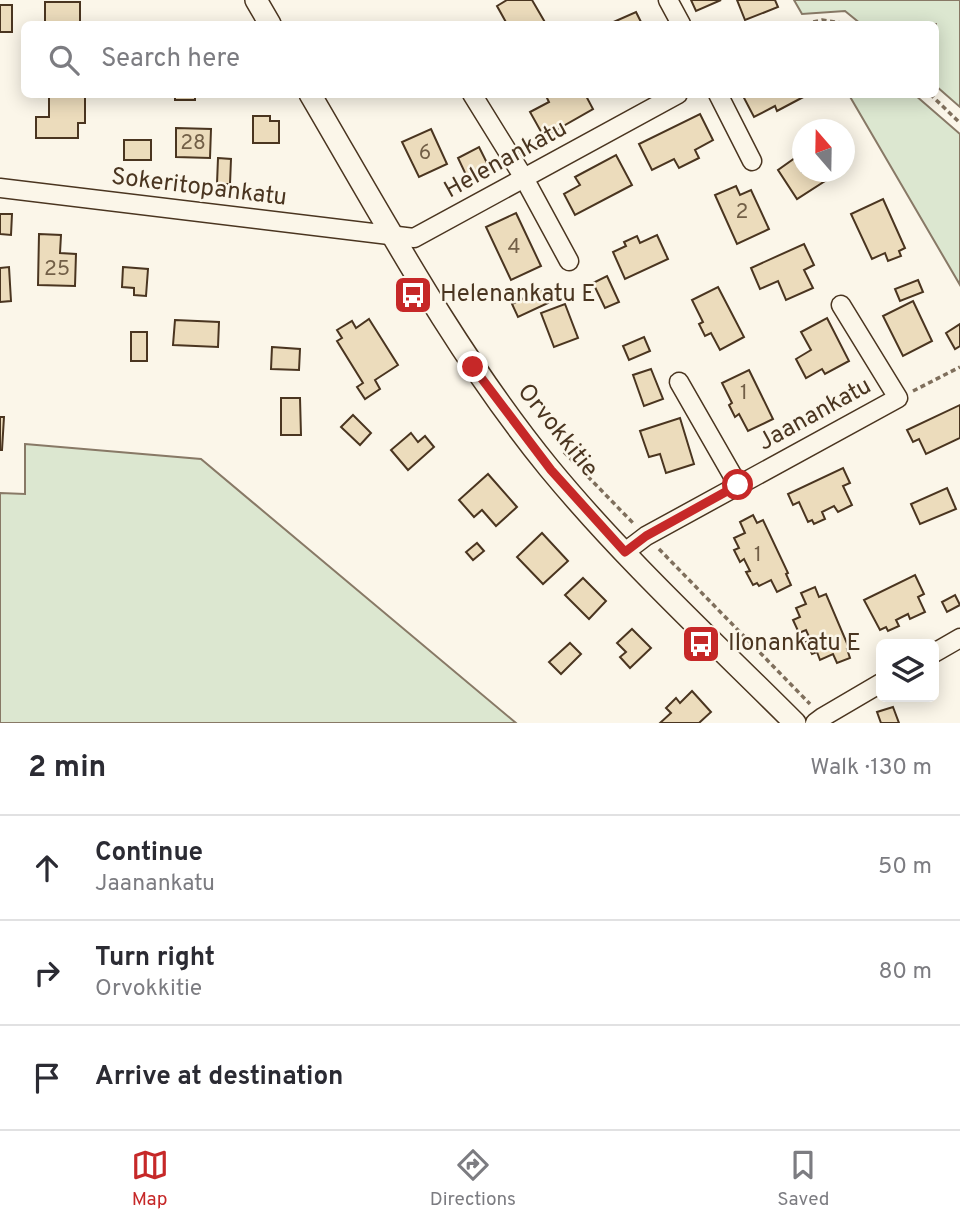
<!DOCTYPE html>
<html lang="en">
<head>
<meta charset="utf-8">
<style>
  body { margin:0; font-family:Overpass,sans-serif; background:#f7f7f7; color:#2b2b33 }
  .controls { position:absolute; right:21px; bottom:21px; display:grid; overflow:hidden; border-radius:10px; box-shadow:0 4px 18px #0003 }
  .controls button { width:63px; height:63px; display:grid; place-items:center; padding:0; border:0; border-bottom:2px solid #e1e1e2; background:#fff; color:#2b2b33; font:35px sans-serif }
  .compass { position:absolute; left:792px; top:119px; width:63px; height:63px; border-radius:50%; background:#fff; box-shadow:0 4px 18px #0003; rotate:340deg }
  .stop { position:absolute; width:21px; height:21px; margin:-16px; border:5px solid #c62828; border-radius:50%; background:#fff }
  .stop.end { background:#c62828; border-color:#fff; box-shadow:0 2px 7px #0008 }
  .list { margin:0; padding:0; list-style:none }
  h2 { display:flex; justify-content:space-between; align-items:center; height:91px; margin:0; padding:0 28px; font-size:30px }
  h2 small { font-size:23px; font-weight:400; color:#7c7c81 }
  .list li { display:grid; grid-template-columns:46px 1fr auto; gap:21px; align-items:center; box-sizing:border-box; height:105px; padding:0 28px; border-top:2px solid #e1e1e2 }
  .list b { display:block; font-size:26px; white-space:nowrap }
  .list p { margin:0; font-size:23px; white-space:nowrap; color:#7c7c81 }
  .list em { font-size:23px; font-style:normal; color:#7c7c81 }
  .icon { flex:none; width:38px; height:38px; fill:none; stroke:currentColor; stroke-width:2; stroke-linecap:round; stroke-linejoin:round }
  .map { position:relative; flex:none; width:960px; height:723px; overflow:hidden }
  .search { position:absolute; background:#fff; box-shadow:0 4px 18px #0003; left:21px; right:21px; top:21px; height:77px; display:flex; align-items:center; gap:18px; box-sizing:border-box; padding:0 24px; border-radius:10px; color:#7c7c81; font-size:26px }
  .sheet { height:406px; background:#fff }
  nav { display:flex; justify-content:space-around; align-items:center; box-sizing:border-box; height:98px; border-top:2px solid #e1e1e2; background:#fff; font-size:19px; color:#7c7c81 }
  nav a { display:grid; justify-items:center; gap:4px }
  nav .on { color:#c62828 }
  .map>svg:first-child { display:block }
  .green { fill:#dce7d0; stroke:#887966; stroke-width:2 }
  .building { fill:#ecdcbc; stroke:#4a3520; stroke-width:2 }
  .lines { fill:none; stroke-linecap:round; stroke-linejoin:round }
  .minor-casing { stroke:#4a3520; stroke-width:21 }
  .tertiary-casing { stroke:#4a3520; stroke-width:24 }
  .path { stroke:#7f6f5c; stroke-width:3.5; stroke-dasharray:5 3.5; stroke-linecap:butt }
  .minor { stroke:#fbf6e9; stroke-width:18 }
  .tertiary { stroke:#fbf6e9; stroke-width:21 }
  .route { stroke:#c62828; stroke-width:9 }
  .labels { text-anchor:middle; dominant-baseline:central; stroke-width:5; stroke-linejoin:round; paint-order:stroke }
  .number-label { font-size:21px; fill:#725f47 }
  .street-label { font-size:24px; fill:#4a3520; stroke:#fbf6e9 }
  .poi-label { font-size:24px; fill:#4a3520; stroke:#fbf6e9; text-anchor:start }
</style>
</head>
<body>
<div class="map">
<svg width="960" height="723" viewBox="0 0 960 723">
  <rect width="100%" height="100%" fill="#fbf6e9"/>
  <!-- green -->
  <g class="green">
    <polygon points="794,0 960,0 960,107 936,86 936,24 861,24 845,11 802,14"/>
    <polygon points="849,95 915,95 960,134 960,285"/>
    <polygon points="25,444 201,459 516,723 0,723 0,493 25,494"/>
  </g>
  <!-- building -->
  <g class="building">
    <polygon points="507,0 532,0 546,24 507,24 497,6"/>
    <polygon points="691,0 721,0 696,11"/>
    <polygon points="737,0 775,0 778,7 745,20"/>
    <rect x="45" y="2" width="35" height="22"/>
    <rect x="0" y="5" width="12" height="27"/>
    <polygon points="636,12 642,24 609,24"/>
    <polygon points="49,94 85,94 85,123 78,123 78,138 36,138 36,117 49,117"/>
    <rect x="175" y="94" width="20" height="6"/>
    <polygon points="545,94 585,94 593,109 544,137 530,112 549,102"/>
    <polygon points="747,94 809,94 777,111 775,106 754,117 743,96"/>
    <polygon points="700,114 713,140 695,150 699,158 679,168 674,159 652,170 639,144"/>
    <polygon points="253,116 270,116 270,121 279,121 279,143 253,143"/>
    <polygon points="176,128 211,129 210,158 176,157"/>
    <polygon points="431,129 447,164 419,177 402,142"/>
    <rect x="124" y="140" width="27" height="20"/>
    <polygon points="479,147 489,167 467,177 458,158"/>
    <polygon points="802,153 802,172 839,172 797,199 778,170"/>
    <polygon points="616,155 632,185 575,215 564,194 580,185 575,177"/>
    <polygon points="218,158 231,159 230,184 217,184"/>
    <polygon points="736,186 740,195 751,190 769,229 737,244 715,195"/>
    <polygon points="883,199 905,248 899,251 901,256 888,261 885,253 872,259 851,214"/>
    <polygon points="516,213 541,266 511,280 486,227"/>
    <polygon points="0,214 12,214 11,235 0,234"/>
    <polygon points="39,234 61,235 60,253 76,254 75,286 38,285"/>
    <polygon points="657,235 668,259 625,279 613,252 626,246 624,242 637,236 640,243"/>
    <polygon points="804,244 814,265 804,270 813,288 786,300 778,281 760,289 751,268"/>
    <polygon points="9,267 11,301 0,302 0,268"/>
    <polygon points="123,267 148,269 146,296 134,295 134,288 122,287"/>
    <polygon points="607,276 619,302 605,308 593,283"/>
    <polygon points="918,280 923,292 900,301 895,289"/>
    <polygon points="718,287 744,337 720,350 711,333 705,336 699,324 703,322 692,300"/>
    <polygon points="542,289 548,303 518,317 512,304"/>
    <polygon points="913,301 932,341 903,356 883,316"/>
    <polygon points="565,304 578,338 554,347 541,313"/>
    <polygon points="827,318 849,361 825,374 822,369 806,378 796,359 811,350 801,332"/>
    <polygon points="369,319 398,365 375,380 380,389 365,399 357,387 363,383 337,341 342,338 337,330 352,321 356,328"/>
    <polygon points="175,320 219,322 218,347 173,345"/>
    <polygon points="960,324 960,346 955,349 946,333"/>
    <rect x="131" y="332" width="16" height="29"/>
    <polygon points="644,337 650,351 629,360 623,346"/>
    <polygon points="272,347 300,349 299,370 271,369"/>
    <polygon points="651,369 663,399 644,406 633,375"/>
    <polygon points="749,370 773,419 748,431 739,414 735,417 729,405 732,403 722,383"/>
    <polygon points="281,398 300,398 301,435 281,435"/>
    <polygon points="960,405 960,438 926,454 919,439 913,442 907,430"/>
    <polygon points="353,415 371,433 360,445 341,427"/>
    <polygon points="0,417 4,417 2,450 0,450"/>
    <polygon points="680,418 694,464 666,473 660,454 649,457 640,431"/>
    <polygon points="411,433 418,442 425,436 434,447 408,470 391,450"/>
    <polygon points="843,468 850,483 843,486 852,505 838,512 834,506 822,512 825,519 814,524 812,520 808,522 799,502 793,505 788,494"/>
    <polygon points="488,474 517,507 496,526 482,510 474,517 459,500"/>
    <polygon points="947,488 956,509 920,524 911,504"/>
    <polygon points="753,515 757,523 763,520 788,573 786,574 791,585 777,592 771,580 759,586 757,583 753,585 746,572 750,571 744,559 740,562 734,550 739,548 734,538 745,533 740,522"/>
    <polygon points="542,533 568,561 543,584 517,557"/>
    <polygon points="477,543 484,551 473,560 466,552"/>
    <polygon points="915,575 924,594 918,597 925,612 910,619 908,614 896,620 899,626 888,631 886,627 880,630 864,600"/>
    <polygon points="583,578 606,601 589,619 565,595"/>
    <polygon points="815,587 819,597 826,594 849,648 847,649 850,658 837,663 833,654 820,660 817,652 812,654 806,642 811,641 806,630 799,633 793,620 800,617 796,608 806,604 801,593"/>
    <polygon points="955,595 960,605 947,612 942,602"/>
    <polygon points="632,629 651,648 630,668 620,657 626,652 617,643"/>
    <polygon points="570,643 581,654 561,674 549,662"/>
    <polygon points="692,691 711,712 699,723 660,723 671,713 666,708 676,698 680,703"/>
    <polygon points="893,707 899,723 881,723 877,712"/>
  </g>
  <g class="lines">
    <defs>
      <g id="minor">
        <polyline points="668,0 681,24"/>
        <polyline points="472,94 524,178 569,261"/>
        <polyline points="718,94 752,161"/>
        <polyline points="0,188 414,238 678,94"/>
        <polyline points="679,382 738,485"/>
        <polyline points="625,552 646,536 898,398 841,305"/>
        <polyline points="934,653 960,638"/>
        <polyline points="815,723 823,717 881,683"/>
      </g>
      <g id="tertiary">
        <polyline points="256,0 270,24"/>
        <path d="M310,94C385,222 456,354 549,468C624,559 712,640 795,723"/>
      </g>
    </defs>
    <!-- minor casing -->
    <use href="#minor" class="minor-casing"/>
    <!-- tertiary casing -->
    <use href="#tertiary" class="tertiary-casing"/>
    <!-- path -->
    <g class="path">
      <polyline points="805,24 822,20 849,24"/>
      <polyline points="930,94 960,123"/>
      <polyline points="913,391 960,367"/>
      <polyline points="564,452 634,524"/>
      <polyline points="659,549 810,704"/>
    </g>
    <!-- minor -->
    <use href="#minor" class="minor"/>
    <!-- tertiary -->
    <use href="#tertiary" class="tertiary"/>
  </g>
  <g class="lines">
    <!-- route -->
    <polyline class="route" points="473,367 551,470 625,552 646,536 738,485"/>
  </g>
  <!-- icons -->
  <defs>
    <symbol id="bus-square" viewBox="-11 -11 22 22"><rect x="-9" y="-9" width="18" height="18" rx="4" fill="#c62828" stroke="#fbf6e9"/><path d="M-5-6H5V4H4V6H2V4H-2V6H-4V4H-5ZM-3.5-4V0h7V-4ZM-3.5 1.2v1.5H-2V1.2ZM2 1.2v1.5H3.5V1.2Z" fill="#fff"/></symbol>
  </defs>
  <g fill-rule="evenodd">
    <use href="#bus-square" x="391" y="273" width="44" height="44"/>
    <use href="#bus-square" x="679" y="622" width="44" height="44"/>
  </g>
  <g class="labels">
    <!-- number labels -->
    <g class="number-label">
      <text x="193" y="143">28</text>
      <text x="425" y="153">6</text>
      <text x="742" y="212">2</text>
      <text x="514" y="247">4</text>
      <text x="57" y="269">25</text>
      <text x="744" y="393">1</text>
      <text x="758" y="555">1</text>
    </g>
    <!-- street labels -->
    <g class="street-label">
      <text transform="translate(506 160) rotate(-29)">Helenankatu</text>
      <text transform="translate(199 188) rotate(7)">Sokeritopankatu</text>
      <text transform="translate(815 415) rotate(-29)">Jaanankatu</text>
      <text transform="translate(557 431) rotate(51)">Orvokkitie</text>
    </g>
    <!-- poi labels -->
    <g class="poi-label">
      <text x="440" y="295">Helenankatu E</text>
      <text x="728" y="644">Ilonankatu E</text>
    </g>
  </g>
</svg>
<div class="controls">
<button><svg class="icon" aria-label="layers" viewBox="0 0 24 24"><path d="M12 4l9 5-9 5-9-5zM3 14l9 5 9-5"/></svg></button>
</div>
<svg class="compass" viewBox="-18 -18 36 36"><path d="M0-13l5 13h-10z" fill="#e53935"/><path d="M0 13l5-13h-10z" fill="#7c7c81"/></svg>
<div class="stop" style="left:738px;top:485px"></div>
<div class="stop end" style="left:473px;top:367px"></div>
<div class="search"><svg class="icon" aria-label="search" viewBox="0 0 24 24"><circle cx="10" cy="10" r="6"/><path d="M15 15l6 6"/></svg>Search here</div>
</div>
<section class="sheet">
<h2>2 min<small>Walk · 130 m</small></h2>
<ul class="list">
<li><svg class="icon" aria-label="ahead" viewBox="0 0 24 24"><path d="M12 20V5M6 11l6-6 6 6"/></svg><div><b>Continue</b><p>Jaanankatu</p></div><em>50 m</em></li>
<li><svg class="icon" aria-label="right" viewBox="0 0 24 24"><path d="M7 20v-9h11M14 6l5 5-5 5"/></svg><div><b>Turn right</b><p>Orvokkitie</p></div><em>80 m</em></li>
<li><svg class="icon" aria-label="arrive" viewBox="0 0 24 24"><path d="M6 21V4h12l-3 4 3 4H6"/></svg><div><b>Arrive at destination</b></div></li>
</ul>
</section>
<nav>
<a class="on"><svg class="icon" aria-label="map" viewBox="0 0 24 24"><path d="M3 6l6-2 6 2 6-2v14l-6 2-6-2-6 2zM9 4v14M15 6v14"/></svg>Map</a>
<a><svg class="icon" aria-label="directions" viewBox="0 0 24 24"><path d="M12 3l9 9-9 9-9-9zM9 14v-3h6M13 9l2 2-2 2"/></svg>Directions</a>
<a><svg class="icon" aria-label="saved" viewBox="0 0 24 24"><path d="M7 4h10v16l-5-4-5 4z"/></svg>Saved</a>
</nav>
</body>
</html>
